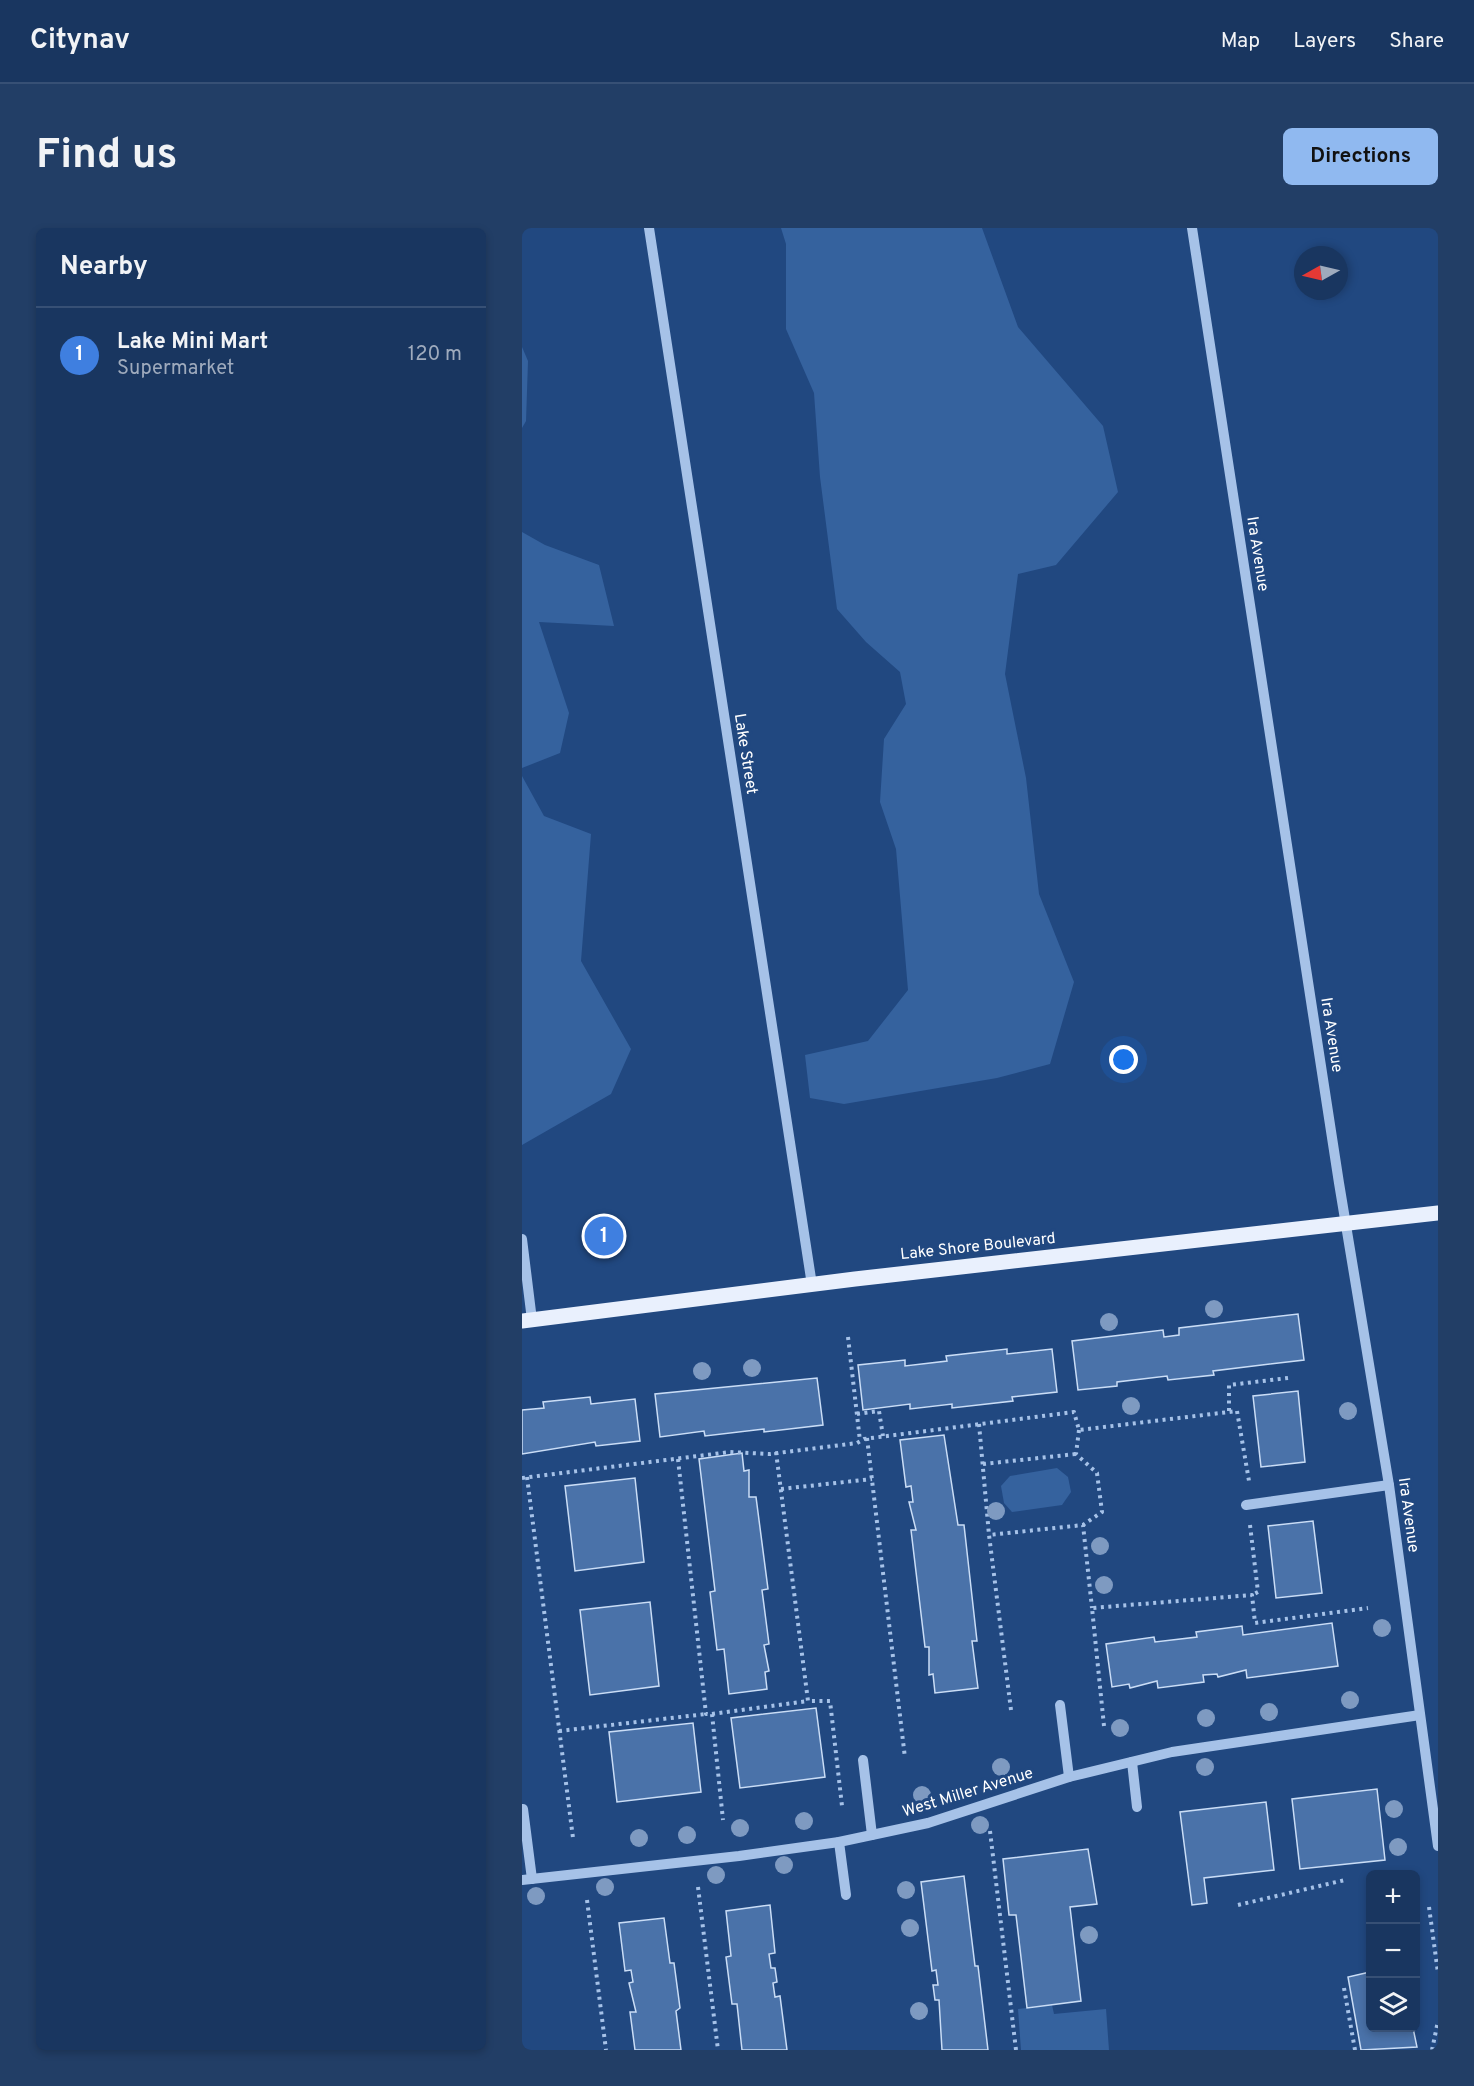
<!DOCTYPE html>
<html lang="en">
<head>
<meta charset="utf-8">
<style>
  body { margin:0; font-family:Overpass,sans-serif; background:#223e66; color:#f1f3f6 }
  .controls { position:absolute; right:18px; bottom:18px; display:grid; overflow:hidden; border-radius:9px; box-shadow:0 3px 9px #0003 }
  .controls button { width:54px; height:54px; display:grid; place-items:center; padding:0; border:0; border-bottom:2px solid #375075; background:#193660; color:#f1f3f6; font:30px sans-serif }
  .compass { position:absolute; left:772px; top:18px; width:54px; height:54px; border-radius:50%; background:#193660; box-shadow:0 3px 9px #0003; rotate:262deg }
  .you { position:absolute; left:602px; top:832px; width:21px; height:21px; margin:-15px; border:4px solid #fff; border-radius:50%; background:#1a73e8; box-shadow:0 0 0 9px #1a73e833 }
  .badge { display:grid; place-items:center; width:39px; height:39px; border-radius:50%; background:#90b9f0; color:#fff; font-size:20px; font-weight:700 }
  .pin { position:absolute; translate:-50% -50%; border:3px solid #fff; box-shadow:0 2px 6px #0006 }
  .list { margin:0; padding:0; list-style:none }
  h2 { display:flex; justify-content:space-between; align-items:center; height:78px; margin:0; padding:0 24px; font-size:26px }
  h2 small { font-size:20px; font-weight:400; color:#9fabbd }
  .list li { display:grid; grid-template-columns:39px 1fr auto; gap:18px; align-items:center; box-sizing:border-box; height:96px; padding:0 24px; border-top:2px solid #375075 }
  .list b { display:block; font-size:22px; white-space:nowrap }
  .list p { margin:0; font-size:20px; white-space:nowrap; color:#9fabbd }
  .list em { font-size:20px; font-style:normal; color:#9fabbd }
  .icon { flex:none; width:33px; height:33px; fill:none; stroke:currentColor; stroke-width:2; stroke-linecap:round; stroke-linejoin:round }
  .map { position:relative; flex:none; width:916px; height:1822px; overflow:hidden; border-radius:9px }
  header { display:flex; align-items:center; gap:36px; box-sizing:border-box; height:84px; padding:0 30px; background:#193660; border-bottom:2px solid #375075 }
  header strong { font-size:28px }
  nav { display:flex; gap:33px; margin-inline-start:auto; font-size:21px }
  .intro { display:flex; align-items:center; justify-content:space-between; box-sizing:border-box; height:144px; padding:0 36px }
  h1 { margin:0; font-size:42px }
  .button { padding:15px 27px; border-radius:9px; background:#90b9f0; color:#111; font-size:21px; font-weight:700 }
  main { display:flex; gap:36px; padding:0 36px }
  aside { flex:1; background:#193660; border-radius:9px; box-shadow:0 3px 9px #0003 }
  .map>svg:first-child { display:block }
  .green { fill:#35629e }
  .building { fill:#4a72a9; stroke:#caddf6; stroke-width:1.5 }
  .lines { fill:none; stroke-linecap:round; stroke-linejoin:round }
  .path { stroke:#a6c2e8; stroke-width:4; stroke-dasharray:3 4.5; stroke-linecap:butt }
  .minor { stroke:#a6c2e8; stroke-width:10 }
  .major { stroke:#e9f0fd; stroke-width:15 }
  .tree { fill:#7e9ac1 }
  .labels { text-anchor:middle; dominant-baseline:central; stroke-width:6; stroke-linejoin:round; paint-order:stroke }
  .street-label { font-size:16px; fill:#fff; stroke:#214880 }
</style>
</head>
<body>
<header>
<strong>Citynav</strong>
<nav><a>Map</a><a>Layers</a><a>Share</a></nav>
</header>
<div class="intro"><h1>Find us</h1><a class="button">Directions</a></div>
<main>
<aside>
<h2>Nearby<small></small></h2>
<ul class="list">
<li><span class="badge" style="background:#3f7fe0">1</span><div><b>Lake Mini Mart</b><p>Supermarket</p></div><em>120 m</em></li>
</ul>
</aside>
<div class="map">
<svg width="916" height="1822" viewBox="0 0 916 1822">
  <rect width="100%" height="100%" fill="#214880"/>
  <!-- green -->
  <g class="green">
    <polygon points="259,0 460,0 496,99 581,198 596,264 534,337 496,346 483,446 504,550 517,666 552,754 528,836 475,850 322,876 288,870 283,827 346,813 386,762 374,621 358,574 362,511 384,476 378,444 344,414 315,381 298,249 292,165 264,101 264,16"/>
    <polygon points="0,119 6,133 4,193 0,200"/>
    <polygon points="0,304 23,317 77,337 92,398 17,394 47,485 38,525 0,540"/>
    <polygon points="0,548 22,588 69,606 59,733 109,821 89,866 0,917"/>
    <polygon points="535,1240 546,1249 549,1264 540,1277 490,1284 482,1275 479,1258 488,1248"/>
    <polygon points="530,1777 532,1786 584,1781 587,1822 499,1822 496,1781"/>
  </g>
  <!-- building -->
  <g class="building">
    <polygon points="776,1086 782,1132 691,1143 692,1147 646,1152 645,1148 595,1154 595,1158 556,1162 550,1113 641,1102 642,1109 657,1107 657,1100"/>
    <polygon points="485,1121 485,1126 530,1121 535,1164 490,1169 491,1173 430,1180 430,1176 388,1181 388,1176 341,1182 336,1137 383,1132 383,1138 425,1133 424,1128"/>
    <polygon points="295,1150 301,1197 242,1204 242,1201 183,1208 182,1203 138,1209 133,1166"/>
    <polygon points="776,1163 783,1234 739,1239 731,1168"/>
    <polygon points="68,1169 69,1176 113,1171 118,1213 74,1218 73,1214 0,1226 0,1182 22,1180 21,1174"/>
    <polygon points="422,1207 436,1297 442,1297 455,1413 450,1413 456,1460 413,1465 411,1446 407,1447 407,1419 403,1419 389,1302 394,1302 387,1274 391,1274 389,1258 384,1259 378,1212"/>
    <polygon points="220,1225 222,1243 227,1242 227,1269 234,1269 246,1361 240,1362 247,1416 242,1417 247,1443 243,1444 245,1461 207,1466 202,1421 195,1422 188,1364 193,1363 177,1231"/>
    <polygon points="113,1250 122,1334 53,1343 43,1258"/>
    <polygon points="791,1293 800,1365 754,1370 746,1298"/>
    <polygon points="128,1374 137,1458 68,1467 58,1382"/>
    <polygon points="810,1395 816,1438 725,1450 724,1442 696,1449 695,1446 681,1447 682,1454 636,1460 635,1453 608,1460 607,1456 590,1459 584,1416 632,1409 633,1414 675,1409 674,1404 720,1398 721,1407"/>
    <polygon points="294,1480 303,1549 218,1560 209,1490"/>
    <polygon points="171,1495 179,1564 95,1574 87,1504"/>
    <polygon points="855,1561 863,1632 778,1641 770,1571"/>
    <polygon points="744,1574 752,1642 682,1650 685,1675 670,1677 658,1584"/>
    <polygon points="566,1621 575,1676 548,1679 559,1773 505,1780 494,1687 487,1687 481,1631"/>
    <polygon points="442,1648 453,1738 456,1738 466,1822 420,1822 417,1772 413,1772 411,1757 416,1757 414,1742 410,1743 399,1654"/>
    <polygon points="248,1677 253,1725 247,1726 249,1740 253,1740 255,1754 251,1755 253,1769 258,1768 265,1822 220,1822 215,1776 210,1776 204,1729 209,1728 204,1683"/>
    <polygon points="142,1690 148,1735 152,1735 158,1780 154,1783 159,1822 113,1822 108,1784 114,1784 107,1755 111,1754 109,1742 103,1743 97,1695"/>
    <polygon points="848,1744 848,1800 891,1800 895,1819 839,1822 826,1749"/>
  </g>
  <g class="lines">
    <!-- path -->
    <g class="path">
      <polyline points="326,1109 338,1213"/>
      <polyline points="707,1183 707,1157 766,1150"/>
      <polyline points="335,1186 357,1183 361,1208"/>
      <polyline points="457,1196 467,1307"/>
      <polyline points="557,1202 554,1226 575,1245 580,1284 561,1297"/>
      <polyline points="345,1210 383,1530"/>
      <polyline points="254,1224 286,1473 308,1473 320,1578"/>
      <polyline points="156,1231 184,1486 190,1486 201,1592"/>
      <polyline points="461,1236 554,1226"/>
      <polyline points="5,1249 51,1610"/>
      <polyline points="0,1250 208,1224 248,1226 335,1215 342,1211 552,1184 557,1202 715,1183 727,1253"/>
      <polyline points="259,1261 350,1251"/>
      <polyline points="728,1297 736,1364 730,1367"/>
      <polyline points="489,1482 467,1307 561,1297 570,1380"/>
      <polyline points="190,1486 286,1473"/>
      <polyline points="582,1498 570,1380 730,1367 733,1395 846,1380"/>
      <polyline points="37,1503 184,1486"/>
      <polyline points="468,1603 494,1822"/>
      <polyline points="176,1659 196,1822"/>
      <polyline points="65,1672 84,1822"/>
      <polyline points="716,1677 823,1652"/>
      <polyline points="907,1679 916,1745"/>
      <polyline points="822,1760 833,1822"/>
      <polyline points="910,1822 916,1793"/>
    </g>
    <!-- minor -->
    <g class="minor">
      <polyline points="127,0 290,1057"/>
      <polyline points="670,0 817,955 867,1257 916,1618"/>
      <polyline points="0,1011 10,1092"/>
      <polyline points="724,1277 867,1257"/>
      <polyline points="538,1477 547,1549"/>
      <polyline points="341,1532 350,1607"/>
      <polyline points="610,1534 615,1579"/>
      <polyline points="1,1581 10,1651"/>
      <polyline points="317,1614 324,1667"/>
      <polyline points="0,1652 217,1628 317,1614 406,1595 547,1549 650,1524 898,1487"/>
    </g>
    <!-- major -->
    <polyline class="major" points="0,1093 333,1051 916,985"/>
  </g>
  <!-- trees -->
  <g class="tree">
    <circle cx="692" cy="1081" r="9"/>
    <circle cx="587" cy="1094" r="9"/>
    <circle cx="230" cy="1140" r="9"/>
    <circle cx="180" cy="1143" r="9"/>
    <circle cx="609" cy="1178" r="9"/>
    <circle cx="826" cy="1183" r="9"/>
    <circle cx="474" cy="1283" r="9"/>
    <circle cx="578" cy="1318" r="9"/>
    <circle cx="582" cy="1357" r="9"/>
    <circle cx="860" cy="1400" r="9"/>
    <circle cx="828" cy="1472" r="9"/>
    <circle cx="747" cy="1484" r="9"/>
    <circle cx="684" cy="1490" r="9"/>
    <circle cx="598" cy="1500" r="9"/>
    <circle cx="479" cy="1539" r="9"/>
    <circle cx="683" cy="1539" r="9"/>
    <circle cx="400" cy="1567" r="9"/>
    <circle cx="872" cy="1581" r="9"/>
    <circle cx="282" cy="1593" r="9"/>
    <circle cx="458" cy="1597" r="9"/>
    <circle cx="218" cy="1600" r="9"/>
    <circle cx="165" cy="1607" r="9"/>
    <circle cx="117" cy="1610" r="9"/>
    <circle cx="876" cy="1619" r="9"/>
    <circle cx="262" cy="1637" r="9"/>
    <circle cx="194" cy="1647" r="9"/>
    <circle cx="83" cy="1659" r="9"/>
    <circle cx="384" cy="1662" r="9"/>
    <circle cx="14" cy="1668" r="9"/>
    <circle cx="388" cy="1700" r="9"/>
    <circle cx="567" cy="1707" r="9"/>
    <circle cx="397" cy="1783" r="9"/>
  </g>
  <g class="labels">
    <!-- street labels -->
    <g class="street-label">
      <text transform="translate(735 326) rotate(81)">Ira Avenue</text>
      <text transform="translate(223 526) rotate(81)">Lake Street</text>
      <text transform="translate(809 807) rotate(81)">Ira Avenue</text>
      <text transform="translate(456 1019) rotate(-6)">Lake Shore Boulevard</text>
      <text transform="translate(886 1287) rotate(82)">Ira Avenue</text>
      <text transform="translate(446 1565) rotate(-17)">West Miller Avenue</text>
    </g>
  </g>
</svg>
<div class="controls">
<button>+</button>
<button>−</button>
<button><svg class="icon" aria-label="layers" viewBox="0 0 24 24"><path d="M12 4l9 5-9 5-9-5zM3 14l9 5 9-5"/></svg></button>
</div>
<svg class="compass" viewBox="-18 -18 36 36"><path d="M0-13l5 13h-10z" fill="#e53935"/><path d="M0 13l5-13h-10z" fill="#9fabbd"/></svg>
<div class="you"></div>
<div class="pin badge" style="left:82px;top:1008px;background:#3f7fe0">1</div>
</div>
</main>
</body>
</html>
